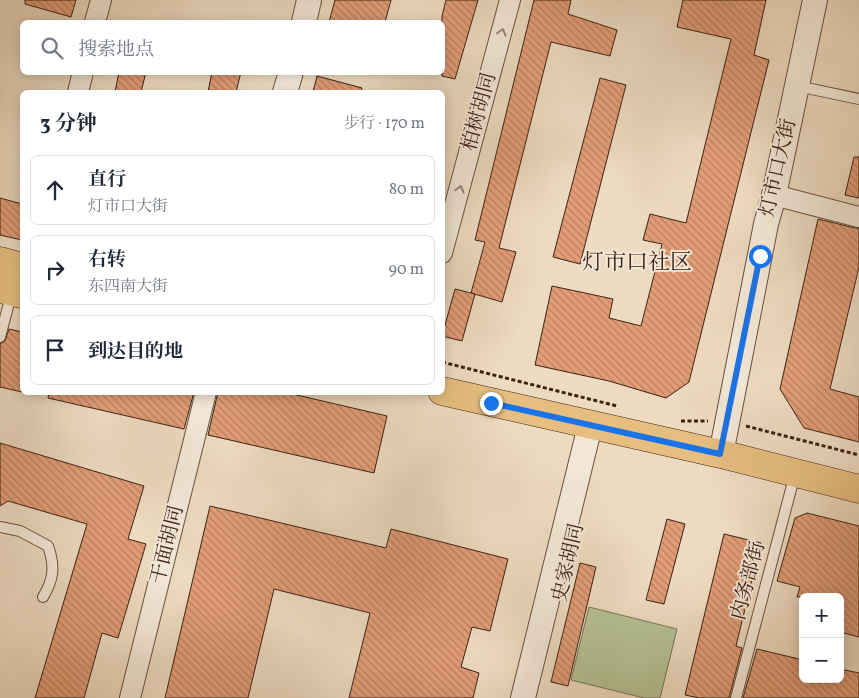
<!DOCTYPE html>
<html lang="zh">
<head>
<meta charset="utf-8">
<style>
  body { margin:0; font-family:Vollkorn,"Noto Serif SC",serif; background:#f6f6f7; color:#1f2937 }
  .controls { position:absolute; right:15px; bottom:15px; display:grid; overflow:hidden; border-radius:8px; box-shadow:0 2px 12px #0003 }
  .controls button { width:45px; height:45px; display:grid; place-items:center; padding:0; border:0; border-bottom:1px solid #e0e1e3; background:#fff; color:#1f2937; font:25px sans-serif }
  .stop { position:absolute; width:15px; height:15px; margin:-11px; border:4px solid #1a73e8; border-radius:50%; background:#fff }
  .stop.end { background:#1a73e8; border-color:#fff; box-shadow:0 1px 5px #0008 }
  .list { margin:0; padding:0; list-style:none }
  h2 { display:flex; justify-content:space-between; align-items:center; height:65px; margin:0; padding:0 20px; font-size:21px }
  h2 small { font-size:16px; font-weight:400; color:#747a83 }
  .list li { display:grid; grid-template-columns:32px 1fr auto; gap:15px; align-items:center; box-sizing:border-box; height:70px; margin:0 10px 10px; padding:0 10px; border:1px solid #e0e1e3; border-radius:8px }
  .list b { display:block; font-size:19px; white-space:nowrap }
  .list p { margin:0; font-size:16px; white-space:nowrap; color:#747a83 }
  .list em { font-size:16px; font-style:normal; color:#747a83 }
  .icon { flex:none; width:28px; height:28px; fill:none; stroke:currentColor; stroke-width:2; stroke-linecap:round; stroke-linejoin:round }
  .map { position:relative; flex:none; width:859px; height:698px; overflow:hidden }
  .search { position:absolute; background:#fff; box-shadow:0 2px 12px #0003; left:20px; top:20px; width:425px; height:55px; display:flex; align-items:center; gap:12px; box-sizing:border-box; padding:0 18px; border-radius:8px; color:#747a83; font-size:19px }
  .panel { position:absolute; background:#fff; box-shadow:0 2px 12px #0003; left:20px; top:90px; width:425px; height:305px; border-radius:8px }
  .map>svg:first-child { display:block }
  .garden { fill:#b5c195; stroke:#797154 }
  .building { fill:url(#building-back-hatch); stroke:#3d2114 }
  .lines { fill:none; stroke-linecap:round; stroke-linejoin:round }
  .service-casing { stroke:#69503f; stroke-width:12 }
  .minor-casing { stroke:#69503f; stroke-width:22 }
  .tertiary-casing { stroke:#69503f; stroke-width:26 }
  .primary-casing { stroke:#3d2114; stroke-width:29 }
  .path { stroke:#3d2114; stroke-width:3; stroke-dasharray:4 2.5; stroke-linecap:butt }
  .service { stroke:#f3e8d7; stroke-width:10 }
  .minor { stroke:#f3e8d7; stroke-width:20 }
  .tertiary { stroke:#f3e8d7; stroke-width:24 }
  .primary { stroke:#e6be80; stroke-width:28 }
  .oneway { stroke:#988476 }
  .route { stroke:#1a73e8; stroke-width:6 }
  .labels { text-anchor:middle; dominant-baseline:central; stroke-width:4; stroke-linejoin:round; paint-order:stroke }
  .street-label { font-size:20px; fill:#3d2114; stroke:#f3e8d7 }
  .quarter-label { font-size:22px; fill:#3d2114; stroke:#f3e8d7 }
</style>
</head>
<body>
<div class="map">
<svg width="859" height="698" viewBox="0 0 859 698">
  <defs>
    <pattern id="building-back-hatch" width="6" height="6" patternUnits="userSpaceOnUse" patternTransform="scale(1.25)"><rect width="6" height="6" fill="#e39e78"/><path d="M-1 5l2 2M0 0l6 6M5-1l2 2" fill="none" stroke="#b98061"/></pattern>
  </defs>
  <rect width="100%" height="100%" fill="#eddbc1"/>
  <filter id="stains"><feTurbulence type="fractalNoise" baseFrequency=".004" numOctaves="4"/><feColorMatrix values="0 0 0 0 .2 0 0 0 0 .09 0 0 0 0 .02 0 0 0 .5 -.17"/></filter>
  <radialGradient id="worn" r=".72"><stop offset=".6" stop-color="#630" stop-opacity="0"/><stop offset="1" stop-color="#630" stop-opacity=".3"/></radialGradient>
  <!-- garden -->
  <polygon class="garden" points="589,607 677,629 660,698 644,698 571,680"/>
  <!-- building -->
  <g class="building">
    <polygon points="25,0 76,0 71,17 25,4"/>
    <polygon points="335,0 391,0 385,22 329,22"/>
    <polygon points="446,0 478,0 455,79 442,76 442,16"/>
    <polygon points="534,0 571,0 568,14 617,30 610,56 551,42 499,248 516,252 502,302 471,293 485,242 475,240"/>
    <polygon points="683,0 766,0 754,55 769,60 689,382 666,398 609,381 535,365 552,286 613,299 609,318 641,326 662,244 643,240 650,214 686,223 731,39 677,27"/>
    <polygon points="119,72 146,72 141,92 115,92"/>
    <polygon points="212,72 241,72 236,92 208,92"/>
    <polygon points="317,76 362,88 361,92 313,92"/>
    <polygon points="600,78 626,85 580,264 553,257"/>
    <polygon points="854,157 859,157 859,198 845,195"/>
    <polygon points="0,198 22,204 22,240 0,235"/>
    <polygon points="818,219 859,229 859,267 830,389 859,397 859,442 804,428 780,389"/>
    <polygon points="455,289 475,294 462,341 442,336"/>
    <polygon points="9,329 22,332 22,392 0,387 0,344 5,341"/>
    <polygon points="49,392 194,392 184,429 48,398"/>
    <polygon points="218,392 284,392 387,416 374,473 208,435"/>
    <polygon points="0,443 144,486 128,539 146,544 118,638 102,633 84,698 35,698 87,524 8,501 0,506"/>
    <polygon points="210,506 386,548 391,529 508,559 490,631 472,627 461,667 479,673 473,698 349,698 370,613 274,589 248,698 165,698"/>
    <polygon points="807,513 859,526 859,637 840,632 840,597 797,597 800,587 777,581 795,518"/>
    <polygon points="667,519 685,524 664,604 646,600"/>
    <polygon points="724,534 761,543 736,646 742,648 729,698 699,698 685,695"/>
    <polygon points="580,563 596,567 568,686 551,682"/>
    <polygon points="757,649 803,660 803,679 840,679 840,669 859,673 859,698 743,698"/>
  </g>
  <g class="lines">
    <defs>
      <g id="service">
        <polyline points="797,86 859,99"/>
        <polyline points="0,337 12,292"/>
        <path d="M0,527L20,531L48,546C55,566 54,579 43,597"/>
        <polyline points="736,698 795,474"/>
      </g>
      <g id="minor">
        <polyline points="95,22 101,0"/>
        <polyline points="78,92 83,72"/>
        <polyline points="774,195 859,217"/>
        <polyline points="442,253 510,0"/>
        <polyline points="130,698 206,392"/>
      </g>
      <g id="tertiary">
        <polyline points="304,22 309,0"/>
        <polyline points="285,92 291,72"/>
        <polyline points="721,454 766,224 774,195 815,0"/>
        <polyline points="523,698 590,426"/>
      </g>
      <g id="primary">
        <polyline points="0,261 22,267"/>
        <polyline points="0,289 22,294"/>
        <polyline points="442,391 721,454 859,489"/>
      </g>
    </defs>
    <!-- service casing -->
    <use href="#service" class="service-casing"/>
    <!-- minor casing -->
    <use href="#minor" class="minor-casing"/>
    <!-- tertiary casing -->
    <use href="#tertiary" class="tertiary-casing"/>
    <!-- primary casing -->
    <use href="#primary" class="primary-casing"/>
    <!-- path -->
    <g class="path">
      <polyline points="442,362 617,406"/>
      <polyline points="681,421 708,421"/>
      <polyline points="746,426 859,455"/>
    </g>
    <!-- service -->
    <use href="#service" class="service"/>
    <!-- minor -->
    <use href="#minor" class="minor"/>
    <!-- tertiary -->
    <use href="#tertiary" class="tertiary"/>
    <!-- primary -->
    <use href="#primary" class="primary"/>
  </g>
  <!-- one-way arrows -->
  <defs><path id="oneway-chevron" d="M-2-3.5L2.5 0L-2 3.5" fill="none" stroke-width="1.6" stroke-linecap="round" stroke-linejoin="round" transform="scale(1.25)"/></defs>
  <g class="oneway">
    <use href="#oneway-chevron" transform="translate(502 32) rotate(-75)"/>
    <use href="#oneway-chevron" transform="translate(460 189) rotate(-75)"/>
  </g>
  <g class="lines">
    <!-- route -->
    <polyline class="route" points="491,403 720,454 760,256"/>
  </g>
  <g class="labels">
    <!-- street labels -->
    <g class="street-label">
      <text transform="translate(480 112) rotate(-75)">柏树胡同</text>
      <text transform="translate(779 168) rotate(-77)">灯市口大街</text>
      <text transform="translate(168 545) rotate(-76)">干面胡同</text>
      <text transform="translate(569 563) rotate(-77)">史家胡同</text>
      <text transform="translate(749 581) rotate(-75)">内务部街</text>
    </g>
    <!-- quarter labels -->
    <g class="quarter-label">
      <text x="637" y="263">灯市口社区</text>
    </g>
  </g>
  <rect width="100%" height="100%" filter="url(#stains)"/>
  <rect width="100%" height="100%" fill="url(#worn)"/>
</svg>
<div class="controls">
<button>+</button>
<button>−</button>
</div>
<div class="stop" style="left:760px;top:256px"></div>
<div class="stop end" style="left:491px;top:403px"></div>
<div class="search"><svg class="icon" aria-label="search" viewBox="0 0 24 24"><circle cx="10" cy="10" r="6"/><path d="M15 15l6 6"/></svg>搜索地点</div>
<section class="panel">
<h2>3 分钟<small>步行 · 170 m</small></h2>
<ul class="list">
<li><svg class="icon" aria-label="ahead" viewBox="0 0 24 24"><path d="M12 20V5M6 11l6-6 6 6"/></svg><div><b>直行</b><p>灯市口大街</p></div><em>80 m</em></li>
<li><svg class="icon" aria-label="right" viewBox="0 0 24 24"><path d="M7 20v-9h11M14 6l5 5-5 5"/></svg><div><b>右转</b><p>东四南大街</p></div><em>90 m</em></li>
<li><svg class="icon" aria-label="arrive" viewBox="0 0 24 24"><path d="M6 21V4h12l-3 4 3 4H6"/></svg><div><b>到达目的地</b></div></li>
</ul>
</section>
</div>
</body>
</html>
